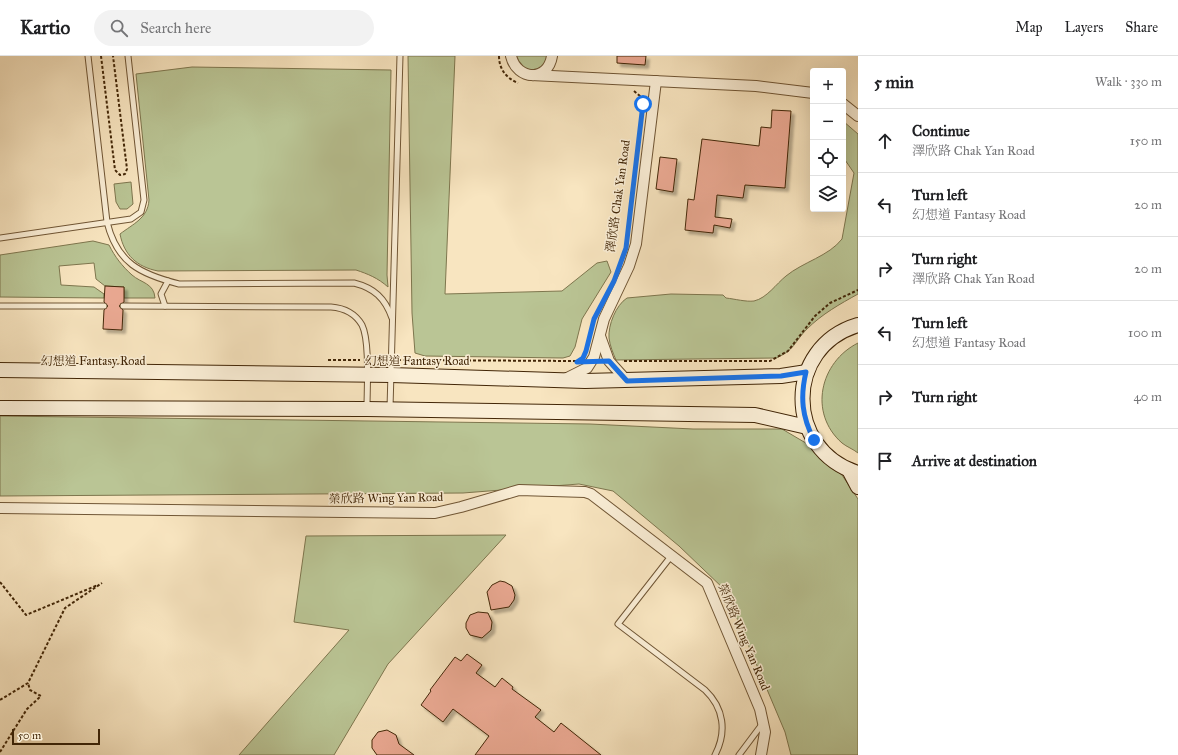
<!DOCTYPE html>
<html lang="en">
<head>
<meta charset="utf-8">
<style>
  body { margin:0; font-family:"IM FELL Great Primer","Noto Serif TC",serif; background:#f2f2f2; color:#202124 }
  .controls { position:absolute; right:12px; top:12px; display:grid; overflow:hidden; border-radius:4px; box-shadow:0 4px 16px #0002 }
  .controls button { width:36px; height:36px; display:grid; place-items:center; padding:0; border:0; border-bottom:1px solid #e0e0e0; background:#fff; color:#202124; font:20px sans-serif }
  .scale { position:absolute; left:12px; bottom:10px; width:88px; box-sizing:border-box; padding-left:4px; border:2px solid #422607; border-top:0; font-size:11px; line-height:14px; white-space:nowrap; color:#422607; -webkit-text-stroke:3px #faeed6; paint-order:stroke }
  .stop { position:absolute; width:12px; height:12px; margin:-9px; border:3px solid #1a73e8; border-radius:50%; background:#fff }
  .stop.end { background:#1a73e8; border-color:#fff; box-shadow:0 1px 4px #0008 }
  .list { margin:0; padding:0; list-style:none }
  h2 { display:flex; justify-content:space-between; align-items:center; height:52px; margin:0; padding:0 16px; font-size:17px }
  h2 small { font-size:13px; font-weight:400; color:#757577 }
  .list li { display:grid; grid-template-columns:26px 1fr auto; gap:12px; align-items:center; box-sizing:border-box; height:64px; padding:0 16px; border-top:1px solid #e0e0e0 }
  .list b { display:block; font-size:15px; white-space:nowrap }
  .list p { margin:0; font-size:13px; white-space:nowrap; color:#757577 }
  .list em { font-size:13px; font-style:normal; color:#757577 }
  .icon { flex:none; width:22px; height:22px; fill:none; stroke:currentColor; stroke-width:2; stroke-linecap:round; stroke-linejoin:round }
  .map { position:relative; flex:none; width:858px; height:699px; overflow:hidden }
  header { display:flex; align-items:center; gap:24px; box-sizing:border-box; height:56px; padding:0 20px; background:#fff; border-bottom:1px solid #e0e0e0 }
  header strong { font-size:19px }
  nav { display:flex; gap:22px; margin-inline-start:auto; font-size:14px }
  .search { width:280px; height:36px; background:#f2f2f2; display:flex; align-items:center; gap:10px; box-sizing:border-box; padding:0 14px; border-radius:22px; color:#757577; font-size:15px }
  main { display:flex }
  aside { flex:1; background:#fff }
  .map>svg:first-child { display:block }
  .green { fill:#bac595; stroke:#7e764e }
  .building { fill:#ecaa94; stroke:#422607; filter:url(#shadow) }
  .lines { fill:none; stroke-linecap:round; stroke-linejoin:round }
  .lane-casing { stroke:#705635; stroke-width:7 }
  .street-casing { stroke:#705635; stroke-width:12 }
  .secondary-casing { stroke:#422607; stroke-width:16 }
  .path { stroke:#422607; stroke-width:2; stroke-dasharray:3 2; stroke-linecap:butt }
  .lane { stroke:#faeed6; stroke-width:5 }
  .street { stroke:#faeed6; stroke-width:10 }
  .secondary { stroke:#faeed6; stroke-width:14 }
  .route { stroke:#1a73e8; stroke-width:5 }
  .labels { text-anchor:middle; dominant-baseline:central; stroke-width:3; stroke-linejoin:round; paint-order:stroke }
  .street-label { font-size:12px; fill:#422607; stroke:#faeed6 }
</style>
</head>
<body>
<header>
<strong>Kartio</strong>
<div class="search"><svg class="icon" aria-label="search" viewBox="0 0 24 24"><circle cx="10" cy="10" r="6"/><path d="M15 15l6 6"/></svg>Search here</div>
<nav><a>Map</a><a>Layers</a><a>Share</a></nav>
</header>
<main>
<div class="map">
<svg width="858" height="699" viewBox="0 0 858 699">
  <defs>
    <filter id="shadow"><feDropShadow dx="3.5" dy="3.5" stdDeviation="1" flood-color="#0004"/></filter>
  </defs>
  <rect width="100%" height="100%" fill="#f8e5c0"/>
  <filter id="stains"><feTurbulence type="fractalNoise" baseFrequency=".005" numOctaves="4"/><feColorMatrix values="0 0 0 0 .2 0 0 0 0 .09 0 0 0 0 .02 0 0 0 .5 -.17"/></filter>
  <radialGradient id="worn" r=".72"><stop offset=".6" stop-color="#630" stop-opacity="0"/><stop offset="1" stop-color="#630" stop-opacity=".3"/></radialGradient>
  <!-- green -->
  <g class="green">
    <polygon points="408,0 455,0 445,238 562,235 597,207 607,205 611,216 582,263 575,291 570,300 563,302 425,300 415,297 412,257"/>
    <polygon points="515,0 549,0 542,12 532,15 522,12"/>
    <path d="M192,11L391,14L387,219L388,231C378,222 368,218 356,214L158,215C137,211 124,199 120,178C133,168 148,162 149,144L136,18Z"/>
    <path d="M843,65L858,78V238C840,248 822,258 807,273C794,286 795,294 776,302L616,304C613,297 610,290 609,282C608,269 616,249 627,242L671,238L723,239L726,242C735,243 746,246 754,245C767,242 776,228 786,220C803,206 829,200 842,183L854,117L843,101Z"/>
    <polygon points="131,126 133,148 127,153 120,153 116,146 114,128"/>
    <path d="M93,185L109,189C115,201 122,210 132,219C141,227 154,227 155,242H124V231L105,230L96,223L94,207L59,210L61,229L94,231L104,238V242L0,241V199Z"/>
    <path d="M858,287V397C853,393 847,391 842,387C808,357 820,306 858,287Z"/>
    <polygon points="0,360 590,368 693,373 782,373 816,393 828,409 842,419 858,443 858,699 791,699 785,676 725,534 679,490 613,435 579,428 463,437 0,440"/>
    <polygon points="506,479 388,608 334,699 239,699 349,574 294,566 306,480"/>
  </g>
  <!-- building -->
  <g class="building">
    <polygon points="617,0 646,0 645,9 617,7"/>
    <polygon points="772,54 791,55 785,132 745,129 743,142 717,139 715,161 732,163 730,172 714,169 713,177 685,174 688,143 694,144 702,83 759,90 761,71 771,72"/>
    <polygon points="660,101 677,103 673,136 656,133"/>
    <polygon points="105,230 124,231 124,246 119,250 123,254 122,274 103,273 104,254 108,250 104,246"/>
    <polygon points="500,525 505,526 512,530 515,539 514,544 509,551 491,554 487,536 492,529"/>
    <polygon points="478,556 488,557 492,566 491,574 482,582 470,579 466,572 466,567 470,559"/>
    <polygon points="467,598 482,609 476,617 495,631 502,622 513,631 512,633 541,654 535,661 554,676 561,667 601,699 475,699 489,680 453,653 443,666 421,649 431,635 430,634 455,601 461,605"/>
    <polygon points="387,674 396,679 399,688 414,699 377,699 372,692 372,684 378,676"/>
  </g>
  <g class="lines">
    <defs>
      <g id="lane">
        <path d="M88,0L107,166C117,207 140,218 179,228L354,227C374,232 385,242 392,262"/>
        <polyline points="0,182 131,163 141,156 144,144 128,0"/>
        <polyline points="0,250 104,250"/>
        <path d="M123,250L331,251C344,252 355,257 362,269C370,285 367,332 367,352"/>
        <polyline points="165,250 161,238 168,225"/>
        <polyline points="390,352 400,0"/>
        <path d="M672,499L618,568L705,634C724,652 727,676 715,699"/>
        <polyline points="739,699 763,667"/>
      </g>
      <g id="street">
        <path d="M511,0C517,25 548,26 552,0"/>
        <polyline points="531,19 756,30 813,37"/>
        <polyline points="843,48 858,60"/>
        <polyline points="600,280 609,305 627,325"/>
        <polyline points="565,323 587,312 594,301 604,263 629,210 636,188 656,25"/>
        <polyline points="0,452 435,457 461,451 519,434 585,436 591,438 707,527 760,653 765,676 761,699"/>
      </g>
      <g id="secondary">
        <path d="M858,269C784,291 784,394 858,417"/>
        <polyline points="0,314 391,319 585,325 781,320 807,316"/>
        <polyline points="0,352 367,353 755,359 807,371"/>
        <polyline points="849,414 858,431"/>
      </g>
    </defs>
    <!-- lane casing -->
    <use href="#lane" class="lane-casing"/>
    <!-- street casing -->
    <use href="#street" class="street-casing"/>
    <!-- secondary casing -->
    <use href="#secondary" class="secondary-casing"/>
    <!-- path -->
    <g class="path">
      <polyline points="101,0 115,114 120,119 125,118 127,113 113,0"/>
      <path d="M499,0C499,13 506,22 518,27"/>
      <polyline points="634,35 640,40 642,45"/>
      <polyline points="328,304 360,304"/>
      <polyline points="374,304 384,304"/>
      <polyline points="398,304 576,305"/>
      <polyline points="624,305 770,305 788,295 815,260 830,247 858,234"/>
      <polyline points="0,526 26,559 98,529"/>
      <polyline points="0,644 28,627 65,552 102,527"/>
      <polyline points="0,696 27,653 41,640 30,634 28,627"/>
    </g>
    <!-- lane -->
    <use href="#lane" class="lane"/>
    <!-- street -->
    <use href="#street" class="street"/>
    <!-- secondary -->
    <use href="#secondary" class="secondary"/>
  </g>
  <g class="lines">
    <!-- route -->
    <path class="route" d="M643,48L626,192L614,225L594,263L586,295L583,302L577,306L609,305L627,325L781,320L806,316C800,341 802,361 814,384"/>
  </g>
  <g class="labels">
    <!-- street labels -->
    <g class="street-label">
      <text transform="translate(618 140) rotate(-82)">澤欣路 Chak Yan Road</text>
      <text x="93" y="305">幻想道 Fantasy Road</text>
      <text x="417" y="305">幻想道 Fantasy Road</text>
      <text transform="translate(386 442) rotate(-1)">榮欣路 Wing Yan Road</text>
      <text transform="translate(744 581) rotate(67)">榮欣路 Wing Yan Road</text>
    </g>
  </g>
  <rect width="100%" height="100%" filter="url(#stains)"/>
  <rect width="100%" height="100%" fill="url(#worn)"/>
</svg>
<div class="controls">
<button>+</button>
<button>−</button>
<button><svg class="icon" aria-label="locate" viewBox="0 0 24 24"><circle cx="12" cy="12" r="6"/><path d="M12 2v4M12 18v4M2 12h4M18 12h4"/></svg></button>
<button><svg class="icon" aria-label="layers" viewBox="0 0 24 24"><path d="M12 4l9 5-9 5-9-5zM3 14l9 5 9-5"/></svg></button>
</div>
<div class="scale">50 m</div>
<div class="stop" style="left:643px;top:48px"></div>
<div class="stop end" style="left:814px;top:384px"></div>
</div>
<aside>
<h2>5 min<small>Walk · 330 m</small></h2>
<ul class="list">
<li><svg class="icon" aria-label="ahead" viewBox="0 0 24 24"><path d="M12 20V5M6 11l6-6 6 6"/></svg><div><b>Continue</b><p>澤欣路 Chak Yan Road</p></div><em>150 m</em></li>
<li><svg class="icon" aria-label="left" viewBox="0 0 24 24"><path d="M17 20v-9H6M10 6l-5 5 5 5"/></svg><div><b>Turn left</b><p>幻想道 Fantasy Road</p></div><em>20 m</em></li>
<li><svg class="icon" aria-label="right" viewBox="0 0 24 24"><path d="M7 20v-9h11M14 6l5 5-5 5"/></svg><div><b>Turn right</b><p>澤欣路 Chak Yan Road</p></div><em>20 m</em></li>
<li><svg class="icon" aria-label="left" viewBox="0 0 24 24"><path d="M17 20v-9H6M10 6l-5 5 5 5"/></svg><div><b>Turn left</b><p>幻想道 Fantasy Road</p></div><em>100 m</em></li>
<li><svg class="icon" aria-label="right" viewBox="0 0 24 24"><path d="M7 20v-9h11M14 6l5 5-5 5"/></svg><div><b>Turn right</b></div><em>40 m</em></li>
<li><svg class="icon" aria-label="arrive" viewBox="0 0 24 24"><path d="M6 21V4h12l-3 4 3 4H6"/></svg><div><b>Arrive at destination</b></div></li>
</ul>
</aside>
</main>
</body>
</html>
